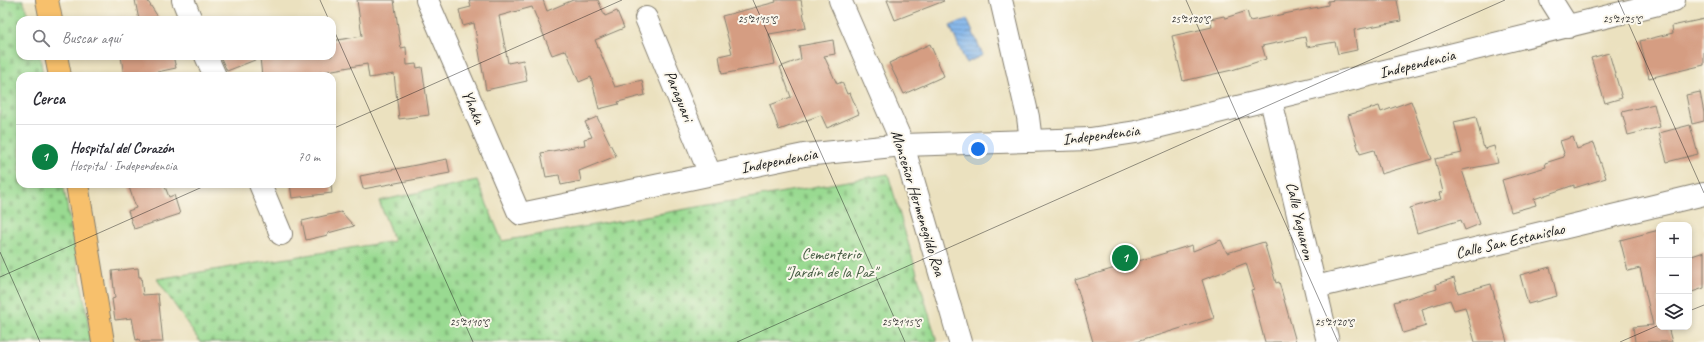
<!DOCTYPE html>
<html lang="es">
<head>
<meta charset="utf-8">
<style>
  body { margin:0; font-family:Caveat,sans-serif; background:#f7f7f7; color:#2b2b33 }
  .controls { position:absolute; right:12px; bottom:12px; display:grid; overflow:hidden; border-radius:8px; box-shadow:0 2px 6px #0003 }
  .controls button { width:36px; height:36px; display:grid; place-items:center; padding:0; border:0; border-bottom:1px solid #e1e1e2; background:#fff; color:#2b2b33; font:20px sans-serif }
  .you { position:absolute; left:978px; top:149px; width:14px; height:14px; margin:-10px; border:3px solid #fff; border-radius:50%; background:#1a73e8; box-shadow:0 0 0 6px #1a73e833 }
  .badge { display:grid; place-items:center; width:26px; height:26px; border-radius:50%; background:#0b8043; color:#fff; font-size:13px; font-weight:700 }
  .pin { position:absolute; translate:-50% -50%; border:2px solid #fff; box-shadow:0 1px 4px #0006 }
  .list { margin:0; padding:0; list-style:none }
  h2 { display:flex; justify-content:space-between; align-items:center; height:52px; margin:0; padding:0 16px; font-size:17px }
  h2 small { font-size:13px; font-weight:400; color:#7c7c81 }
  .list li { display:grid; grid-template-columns:26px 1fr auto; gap:12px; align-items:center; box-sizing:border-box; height:64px; padding:0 16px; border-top:1px solid #e1e1e2 }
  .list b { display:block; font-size:15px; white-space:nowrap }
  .list p { margin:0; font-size:13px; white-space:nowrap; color:#7c7c81 }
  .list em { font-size:13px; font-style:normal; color:#7c7c81 }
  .icon { flex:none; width:22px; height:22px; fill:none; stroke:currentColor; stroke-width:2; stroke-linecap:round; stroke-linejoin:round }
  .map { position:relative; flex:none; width:1704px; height:342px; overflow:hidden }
  .search { position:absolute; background:#fff; box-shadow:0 2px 6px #0003; left:16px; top:16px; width:320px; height:44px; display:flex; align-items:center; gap:10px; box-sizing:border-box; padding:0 14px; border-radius:12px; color:#7c7c81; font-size:15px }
  .panel { position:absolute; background:#fff; box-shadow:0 2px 6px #0003; left:16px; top:72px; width:320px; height:116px; border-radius:12px }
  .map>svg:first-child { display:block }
  .cemetery { fill:url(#cemetery-stones); stroke:#5a7b56 }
  .water { fill:url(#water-rules); stroke:#4c6682 }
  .building { fill:#d59d82 }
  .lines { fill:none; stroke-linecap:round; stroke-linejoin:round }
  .minor-casing { stroke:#847e6e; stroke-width:24 }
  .major-casing { stroke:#847e6e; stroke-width:24 }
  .minor { stroke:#fff; stroke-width:22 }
  .major { stroke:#f7c06c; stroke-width:22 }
  .ticks { fill:none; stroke:#1c1c1c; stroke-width:1; stroke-opacity:0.45 }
  .labels { text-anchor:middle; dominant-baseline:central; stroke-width:4; stroke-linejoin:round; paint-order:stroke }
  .street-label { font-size:16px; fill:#1c1c1c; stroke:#fbf7ec }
  .park-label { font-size:16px; fill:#485e45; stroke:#fbf7ec }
  .ticks-label { font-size:10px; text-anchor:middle; fill:#1c1c1c; stroke:#fbf7ec; stroke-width:4; stroke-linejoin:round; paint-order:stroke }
</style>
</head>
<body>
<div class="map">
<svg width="1704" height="342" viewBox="0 0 1704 342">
  <defs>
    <pattern id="cemetery-stones" width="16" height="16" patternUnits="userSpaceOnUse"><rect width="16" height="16" fill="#99da91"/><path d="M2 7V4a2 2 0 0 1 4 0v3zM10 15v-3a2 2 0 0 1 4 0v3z" fill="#83ba7c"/></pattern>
    <pattern id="water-rules" width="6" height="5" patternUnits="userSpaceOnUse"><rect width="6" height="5" fill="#7bb1e9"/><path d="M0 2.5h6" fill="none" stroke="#648fbc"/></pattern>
  </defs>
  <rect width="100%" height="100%" fill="#fbf7ec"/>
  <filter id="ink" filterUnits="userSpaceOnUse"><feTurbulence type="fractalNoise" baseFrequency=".025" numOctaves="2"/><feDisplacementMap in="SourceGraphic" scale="8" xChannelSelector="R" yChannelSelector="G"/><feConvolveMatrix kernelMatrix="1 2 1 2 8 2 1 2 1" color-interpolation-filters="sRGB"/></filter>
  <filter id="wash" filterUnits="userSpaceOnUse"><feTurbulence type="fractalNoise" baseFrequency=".012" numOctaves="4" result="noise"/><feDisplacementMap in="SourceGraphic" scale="16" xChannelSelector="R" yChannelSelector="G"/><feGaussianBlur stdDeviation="0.9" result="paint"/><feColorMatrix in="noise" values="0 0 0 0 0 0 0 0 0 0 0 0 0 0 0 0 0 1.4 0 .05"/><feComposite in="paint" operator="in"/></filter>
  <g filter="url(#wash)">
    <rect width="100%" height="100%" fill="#ebe1bf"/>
    <!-- cemetery -->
    <g class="cemetery">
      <polygon points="0,0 23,0 30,20 20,20 20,56 40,56 43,76 20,76 20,184 63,184 87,314 90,342 0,342"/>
      <polygon points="888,174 937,342 200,342 157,279 394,241 379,201 477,180 502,241"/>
    </g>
    <!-- water -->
    <polygon class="water" points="967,19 983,55 966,63 950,26"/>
    <g id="blocks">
      <!-- building -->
      <g class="building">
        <polygon points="135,0 147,0 160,20 139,20"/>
        <polygon points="357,0 394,0 401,48 406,47 407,65 416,64 417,68 422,67 429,115 399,119 394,74 369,78 367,64 310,74 311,76 262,76 260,58 227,71 220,56 332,56 332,41 362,36"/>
        <polygon points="469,0 543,0 547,11 573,0 598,0 605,16 617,11 624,28 595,40 615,87 642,80 645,95 618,102 619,104 599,109 591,77 579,82 566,50 552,55 532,7 499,16 508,63 523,60 527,81 486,90 474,23 463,26 459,10 471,7"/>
        <polygon points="775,0 801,0 806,28 769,34 775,64 722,74 719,56 732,53 722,16 776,2"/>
        <polygon points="887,0 943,0 944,1 895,20"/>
        <polygon points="1335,0 1397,0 1401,21 1354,30 1357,50 1338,54 1335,42 1307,47 1305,37 1262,46 1266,59 1232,70 1183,81 1172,36 1212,27 1210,19 1224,16 1225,18 1247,11 1250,21 1328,5 1328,1"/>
        <polygon points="1704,19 1704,65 1649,78 1640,41 1673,33 1672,26"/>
        <polygon points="833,40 835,54 824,56 837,84 842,82 847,94 850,93 859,114 827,128 821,115 779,130 770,105 791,97 780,67 801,59 799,46"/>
        <polygon points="930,44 944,76 904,94 889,63"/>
        <polygon points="1609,53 1622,98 1605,103 1591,58"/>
        <polygon points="121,56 173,56 176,68 148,74 149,76 124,76"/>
        <polygon points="1700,92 1704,113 1704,121 1692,124 1686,95"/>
        <polygon points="1411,101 1432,159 1381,174 1374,150 1360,154 1348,115 1379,106 1381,112"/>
        <polygon points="1654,104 1660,127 1628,135 1622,112"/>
        <polygon points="597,117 616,156 579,171 581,181 561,185 559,175 546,177 541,153 585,145 584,139 592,137 585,122"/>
        <polygon points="1476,117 1484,149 1494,146 1498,163 1462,170 1480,224 1465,230 1461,220 1417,233 1410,208 1441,199 1439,193 1443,192 1435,159 1462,153 1454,122"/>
        <polygon points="1690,125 1698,154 1667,162 1659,133"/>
        <polygon points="1573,137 1577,149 1594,143 1606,178 1574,188 1574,185 1534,199 1536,205 1511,212 1502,180 1546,167 1545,163 1564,157 1563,154 1564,153 1560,141"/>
        <polygon points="447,159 450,173 363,189 360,176"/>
        <polygon points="128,184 164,184 169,197 174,195 180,214 134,229 128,211 136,208"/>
        <polygon points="290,184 331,184 332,193 292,198"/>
        <polygon points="341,212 354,226 328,233 328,235 306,240 302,221"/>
        <polygon points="1659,230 1659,327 1668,327 1672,342 1635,342 1633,327 1653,325 1640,268 1628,271 1620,240"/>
        <polygon points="1221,240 1227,253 1264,242 1276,283 1279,282 1296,342 1265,342 1251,290 1254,289 1246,263 1202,280 1214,318 1136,342 1093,342 1075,280 1192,245 1193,251"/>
        <polygon points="1704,252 1704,288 1689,293 1689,257"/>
        <polygon points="1550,267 1557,296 1528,304 1520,275"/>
        <polygon points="138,268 139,277 141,277 143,295 158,294 163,342 140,342 139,339 136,340 132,318 115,320 112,299 115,298 112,271"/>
        <polygon points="1454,278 1458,293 1491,284 1507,342 1475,342 1465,307 1454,310 1450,300 1422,309 1426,326 1403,333 1394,302 1437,289 1436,284"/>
      </g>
    </g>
  </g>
  <g filter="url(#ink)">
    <use href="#blocks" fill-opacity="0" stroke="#847e6e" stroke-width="1"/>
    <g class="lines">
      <defs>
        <g id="minor">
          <polyline points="183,0 191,20"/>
          <polyline points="427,0 518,211 521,214 804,155 903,145 1090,139 1136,132 1674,0"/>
          <polyline points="840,0 903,145 960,342"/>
          <polyline points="1001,0 1028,117 1031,141"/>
          <polyline points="1551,0 1568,27"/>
          <polyline points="646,18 710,174"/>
          <polyline points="206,56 215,76"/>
          <polyline points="1271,100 1328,342"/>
          <polyline points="260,184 281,234"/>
          <polyline points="1316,287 1704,194"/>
        </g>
        <g id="major">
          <polyline points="47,0 51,20"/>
          <polyline points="56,56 60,76"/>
          <polyline points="77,184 103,342"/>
        </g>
      </defs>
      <!-- minor casing -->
      <use href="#minor" class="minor-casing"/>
      <!-- major casing -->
      <use href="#major" class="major-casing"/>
      <!-- minor -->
      <use href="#minor" class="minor"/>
      <!-- major -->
      <use href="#major" class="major"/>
    </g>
  </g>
  <!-- ticks -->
  <path class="ticks" d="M320,0L329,20M753,0L905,342M1186,0L1338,342M1618,0L1704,193M332,26L473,342M332,129L622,0M0,252L40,342M0,277L209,184M1689,311L1704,305M737,342L1505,0M1620,342L1659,325"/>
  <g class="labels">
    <!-- street labels -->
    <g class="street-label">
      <text transform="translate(1417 64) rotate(-14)">Independencia</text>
      <text transform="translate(679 96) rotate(68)">Paraguari</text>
      <text transform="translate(473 107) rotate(67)">Yhaka</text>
      <text transform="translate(1101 135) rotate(-7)">Independencia</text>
      <text transform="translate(779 161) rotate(-11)">Independencia</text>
      <text transform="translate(918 203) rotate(73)">Monseñor Hermenegildo Roa</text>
      <text transform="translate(1300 221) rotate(77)">Calle Yaguaron</text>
      <text transform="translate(1510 241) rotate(-13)">Calle San Estanislao</text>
    </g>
    <!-- park labels -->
    <g class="park-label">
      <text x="831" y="254">Cementerio<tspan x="831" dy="18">"Jardín de la Paz"</tspan></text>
    </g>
  </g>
  <g class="ticks-label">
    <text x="757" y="23">25°21'15"S</text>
    <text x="1190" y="23">25°21'20"S</text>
    <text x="1622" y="23">25°21'25"S</text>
    <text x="469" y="326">25°21'10"S</text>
    <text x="901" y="326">25°21'15"S</text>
    <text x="1334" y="326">25°21'20"S</text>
  </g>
</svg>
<div class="controls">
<button>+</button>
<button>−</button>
<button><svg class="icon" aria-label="layers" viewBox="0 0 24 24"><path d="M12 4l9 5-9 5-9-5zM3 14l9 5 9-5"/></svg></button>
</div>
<div class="you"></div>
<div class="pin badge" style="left:1125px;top:258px">1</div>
<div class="search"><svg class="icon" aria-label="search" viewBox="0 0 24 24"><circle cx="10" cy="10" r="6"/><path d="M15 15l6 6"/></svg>Buscar aquí</div>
<section class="panel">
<h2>Cerca<small></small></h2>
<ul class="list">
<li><span class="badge">1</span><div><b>Hospital del Corazón</b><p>Hospital · Independencia</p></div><em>70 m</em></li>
</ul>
</section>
</div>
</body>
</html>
